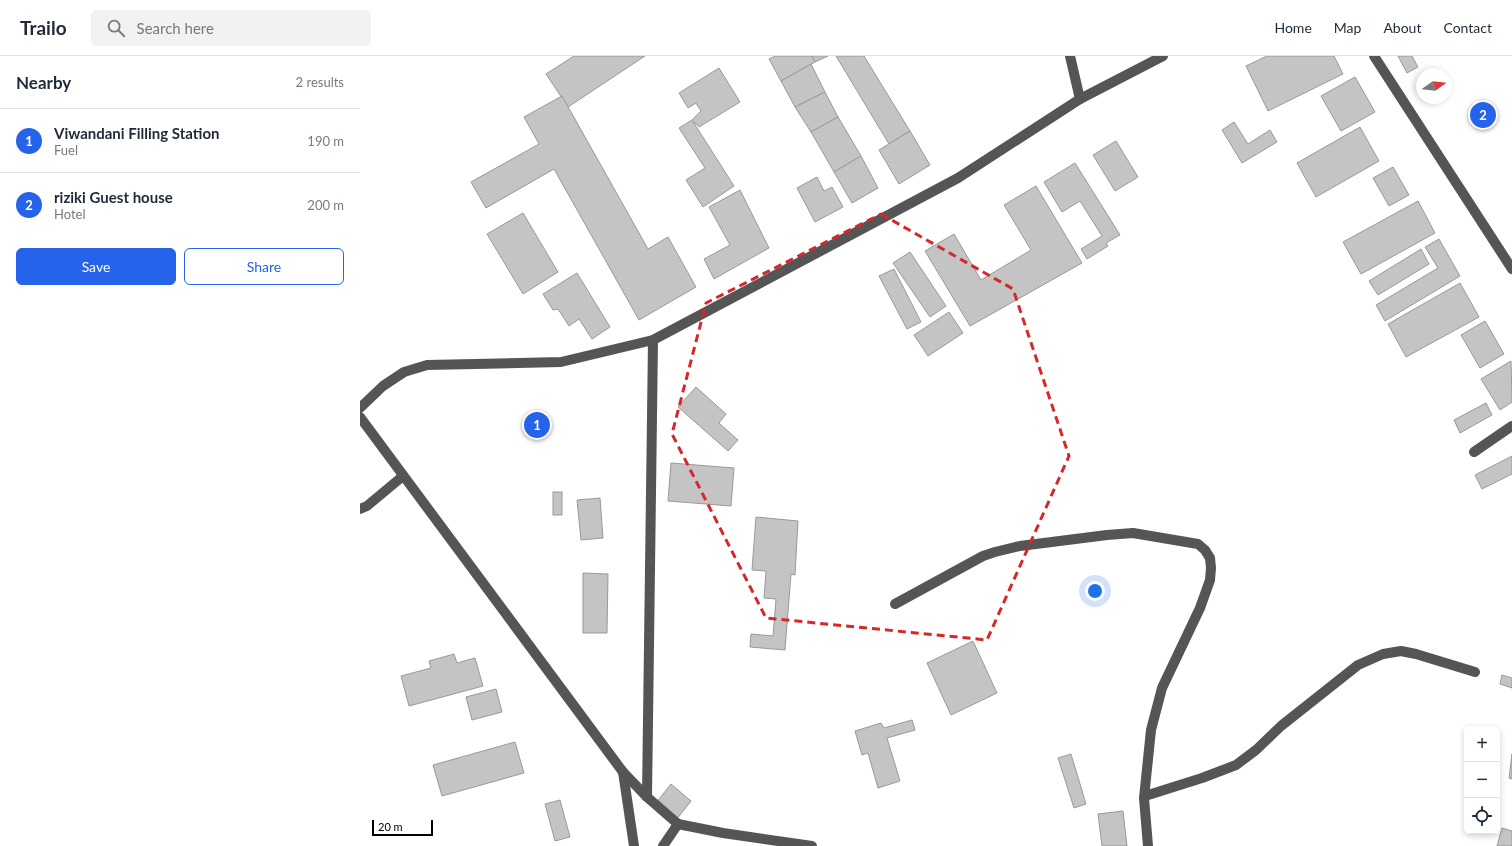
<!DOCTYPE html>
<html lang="en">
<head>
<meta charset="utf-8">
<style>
  body { margin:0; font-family:Lato,sans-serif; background:#f2f2f3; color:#1f2937 }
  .controls { position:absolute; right:12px; bottom:12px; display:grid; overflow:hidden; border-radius:6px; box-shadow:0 2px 6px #0003 }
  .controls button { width:36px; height:36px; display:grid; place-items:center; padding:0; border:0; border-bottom:1px solid #e0e1e3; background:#fff; color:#1f2937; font:20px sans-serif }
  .compass { position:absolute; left:1056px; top:12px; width:36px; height:36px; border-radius:50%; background:#fff; box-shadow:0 2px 6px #0003; rotate:75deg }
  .scale { position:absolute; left:12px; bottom:10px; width:61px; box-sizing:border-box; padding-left:4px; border:2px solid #000; border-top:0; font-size:11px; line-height:14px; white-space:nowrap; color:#000; -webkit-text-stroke:3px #fff; paint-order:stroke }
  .you { position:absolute; left:735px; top:535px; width:14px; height:14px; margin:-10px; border:3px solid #fff; border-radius:50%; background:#1a73e8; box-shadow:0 0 0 6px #1a73e833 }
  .badge { display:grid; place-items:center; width:26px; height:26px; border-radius:50%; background:#2563eb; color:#fff; font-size:13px; font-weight:700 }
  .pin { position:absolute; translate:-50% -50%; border:2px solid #fff; box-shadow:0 1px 4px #0006 }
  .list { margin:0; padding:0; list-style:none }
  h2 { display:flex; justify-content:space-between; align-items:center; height:52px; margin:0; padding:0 16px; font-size:17px }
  h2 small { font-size:13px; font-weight:400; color:#747a83 }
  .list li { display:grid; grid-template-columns:26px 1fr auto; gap:12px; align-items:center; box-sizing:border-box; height:64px; padding:0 16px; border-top:1px solid #e0e1e3 }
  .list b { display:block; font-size:15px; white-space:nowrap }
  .list p { margin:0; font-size:13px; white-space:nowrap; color:#747a83 }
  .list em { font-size:13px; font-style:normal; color:#747a83 }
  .actions { display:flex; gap:8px; padding:12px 16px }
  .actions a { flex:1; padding:9px 0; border:1px solid #2563eb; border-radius:6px; text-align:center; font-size:14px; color:#2563eb }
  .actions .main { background:#2563eb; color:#fff }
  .icon { flex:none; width:22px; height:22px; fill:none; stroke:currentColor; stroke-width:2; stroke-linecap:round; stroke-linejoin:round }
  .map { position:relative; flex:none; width:1152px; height:790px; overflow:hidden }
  header { display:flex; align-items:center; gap:24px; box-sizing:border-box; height:56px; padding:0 20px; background:#fff; border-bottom:1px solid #e0e1e3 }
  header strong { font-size:19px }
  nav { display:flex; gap:22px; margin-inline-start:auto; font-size:14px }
  .search { width:280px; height:36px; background:#f2f2f3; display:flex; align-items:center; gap:10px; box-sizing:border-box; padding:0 14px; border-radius:6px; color:#747a83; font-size:15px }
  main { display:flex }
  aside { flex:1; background:#fff }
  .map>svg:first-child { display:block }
  .building { fill:#c4c4c4; stroke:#999 }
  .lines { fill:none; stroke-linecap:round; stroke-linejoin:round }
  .minor { stroke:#555; stroke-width:10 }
  .marked { fill:none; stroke:#d62828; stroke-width:3; stroke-dasharray:8 5; stroke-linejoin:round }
</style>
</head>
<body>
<header>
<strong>Trailo</strong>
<div class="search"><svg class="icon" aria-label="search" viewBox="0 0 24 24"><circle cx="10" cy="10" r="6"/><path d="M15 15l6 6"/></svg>Search here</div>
<nav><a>Home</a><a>Map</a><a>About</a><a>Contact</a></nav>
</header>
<main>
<aside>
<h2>Nearby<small>2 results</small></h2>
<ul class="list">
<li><span class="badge">1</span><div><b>Viwandani Filling Station</b><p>Fuel</p></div><em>190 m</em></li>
<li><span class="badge">2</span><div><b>riziki Guest house</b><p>Hotel</p></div><em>200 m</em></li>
</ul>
<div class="actions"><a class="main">Save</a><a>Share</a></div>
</aside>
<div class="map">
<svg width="1152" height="790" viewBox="0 0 1152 790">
  <rect width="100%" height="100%" fill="#fff"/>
  <!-- building -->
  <g class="building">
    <polygon points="214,0 285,0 208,51 186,18"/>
    <polygon points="415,0 452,0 455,6 421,25 409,3"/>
    <polygon points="452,0 468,0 455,6"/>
    <polygon points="476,0 504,0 550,75 529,88"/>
    <polygon points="907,0 974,0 983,18 908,55 886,10"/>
    <polygon points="1038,0 1052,0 1058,11 1047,17"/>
    <polygon points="451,8 465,36 435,51 421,25"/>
    <polygon points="359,12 380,46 339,71 332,64 341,55 336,47 328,52 319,37"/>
    <polygon points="995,21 1015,56 981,75 961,40"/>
    <polygon points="465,36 478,61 451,76 435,51"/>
    <polygon points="202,40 288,193 308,181 336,231 279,264 194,113 126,152 111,126 179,88 164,61"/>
    <polygon points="478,61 501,100 474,116 451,76"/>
    <polygon points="332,64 374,130 343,151 326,124 345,112 319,72"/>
    <polygon points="874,66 888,88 910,74 917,86 882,107 862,74"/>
    <polygon points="1000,71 1019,105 956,141 937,107"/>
    <polygon points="550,75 570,109 539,128 519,94"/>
    <polygon points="756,85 778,121 755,135 733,99"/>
    <polygon points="501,100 518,132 492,147 474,116"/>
    <polygon points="715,107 760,179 746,187 748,190 727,203 721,193 742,180 720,145 702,156 684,126"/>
    <polygon points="1033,111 1049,139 1029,150 1013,122"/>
    <polygon points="457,121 464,135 472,131 483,151 455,166 437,132"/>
    <polygon points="676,130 722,207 610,270 565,195 594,178 621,224 671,194 644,149"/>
    <polygon points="380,134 409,192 354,223 344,203 370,189 349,151"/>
    <polygon points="1058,145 1075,177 1001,218 983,186"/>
    <polygon points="163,157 198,216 163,238 127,178"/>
    <polygon points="1079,183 1100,220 1025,265 1016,249 1078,212 1065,191"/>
    <polygon points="1061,193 1069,208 1018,239 1009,225"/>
    <polygon points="550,196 586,250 570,261 533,207"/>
    <polygon points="534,213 561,266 547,273 519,220"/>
    <polygon points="217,217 250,271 232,283 219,263 209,270 198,253 193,254 183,238"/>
    <polygon points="1100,227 1119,261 1046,301 1028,268"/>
    <polygon points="589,256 603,277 568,300 554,279"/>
    <polygon points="1125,265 1144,298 1120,312 1101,279"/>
    <polygon points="1151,305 1152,346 1140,354 1121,323"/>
    <polygon points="336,331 366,358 359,367 378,384 368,395 318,351"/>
    <polygon points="1126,347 1132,359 1100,377 1094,364"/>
    <polygon points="1152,400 1152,418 1122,433 1115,419"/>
    <polygon points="311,407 374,412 371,450 308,445"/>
    <rect x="193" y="436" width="9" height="23"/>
    <polygon points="240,442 243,482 221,484 217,444"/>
    <polygon points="396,461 438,465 435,519 431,518 425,594 390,591 391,578 413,580 416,543 404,542 406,515 392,514"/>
    <polygon points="223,517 248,518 247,577 223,577"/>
    <polygon points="613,585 637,637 591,659 567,607"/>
    <polygon points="94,598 97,607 115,602 123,630 49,650 41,620 71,612 69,605"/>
    <polygon points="1142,619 1152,622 1152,632 1140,628"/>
    <polygon points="136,633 142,656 112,664 106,641"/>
    <polygon points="552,664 555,674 527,682 540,725 518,732 508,697 502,699 495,675 521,667 524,672"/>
    <polygon points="155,686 164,717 82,740 73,709"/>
    <polygon points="711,698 726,748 714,752 698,702"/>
    <polygon points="1152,698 1152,723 1149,722"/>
    <polygon points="311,728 331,745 316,764 296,747"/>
    <polygon points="200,744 210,781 195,785 185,748"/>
    <polygon points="763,755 767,790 742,790 738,758"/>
    <polygon points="1142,772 1152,775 1152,790 1137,790"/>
  </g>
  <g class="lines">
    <!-- minor -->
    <g class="minor">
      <polyline points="710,0 720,43"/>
      <polyline points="1014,0 1152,213"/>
      <polyline points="0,352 23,330 44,316 67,309 201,306 293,284 598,122 720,43 803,0"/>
      <polyline points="0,361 263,716 287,741 318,768 363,777 452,790"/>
      <polyline points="1114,396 1152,370"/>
      <polyline points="0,453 7,450 43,420"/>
      <polyline points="535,548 623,500 635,496 660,490 747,479 773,477 838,488 845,494 850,502 851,512 850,524 840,552 802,632 791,674 784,742 788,790"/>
      <polyline points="263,716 274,790"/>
      <polyline points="785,740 842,722 876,709 896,694 921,670 998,609 1023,598 1041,595 1056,598 1115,616"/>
      <polyline points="287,741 293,284"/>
      <polyline points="303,790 318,768"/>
    </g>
  </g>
  <!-- marked area -->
  <path class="marked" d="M521,158L653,233L709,400L627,584L406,562L312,378L346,247Z"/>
</svg>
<div class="controls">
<button>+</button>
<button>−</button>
<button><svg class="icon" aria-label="locate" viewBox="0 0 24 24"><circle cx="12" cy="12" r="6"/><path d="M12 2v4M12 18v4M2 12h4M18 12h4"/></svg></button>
</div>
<svg class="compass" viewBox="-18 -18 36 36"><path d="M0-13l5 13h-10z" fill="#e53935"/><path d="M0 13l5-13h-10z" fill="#747a83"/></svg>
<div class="scale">20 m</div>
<div class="you"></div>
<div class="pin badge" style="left:177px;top:369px">1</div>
<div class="pin badge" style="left:1123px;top:59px">2</div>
</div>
</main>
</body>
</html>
